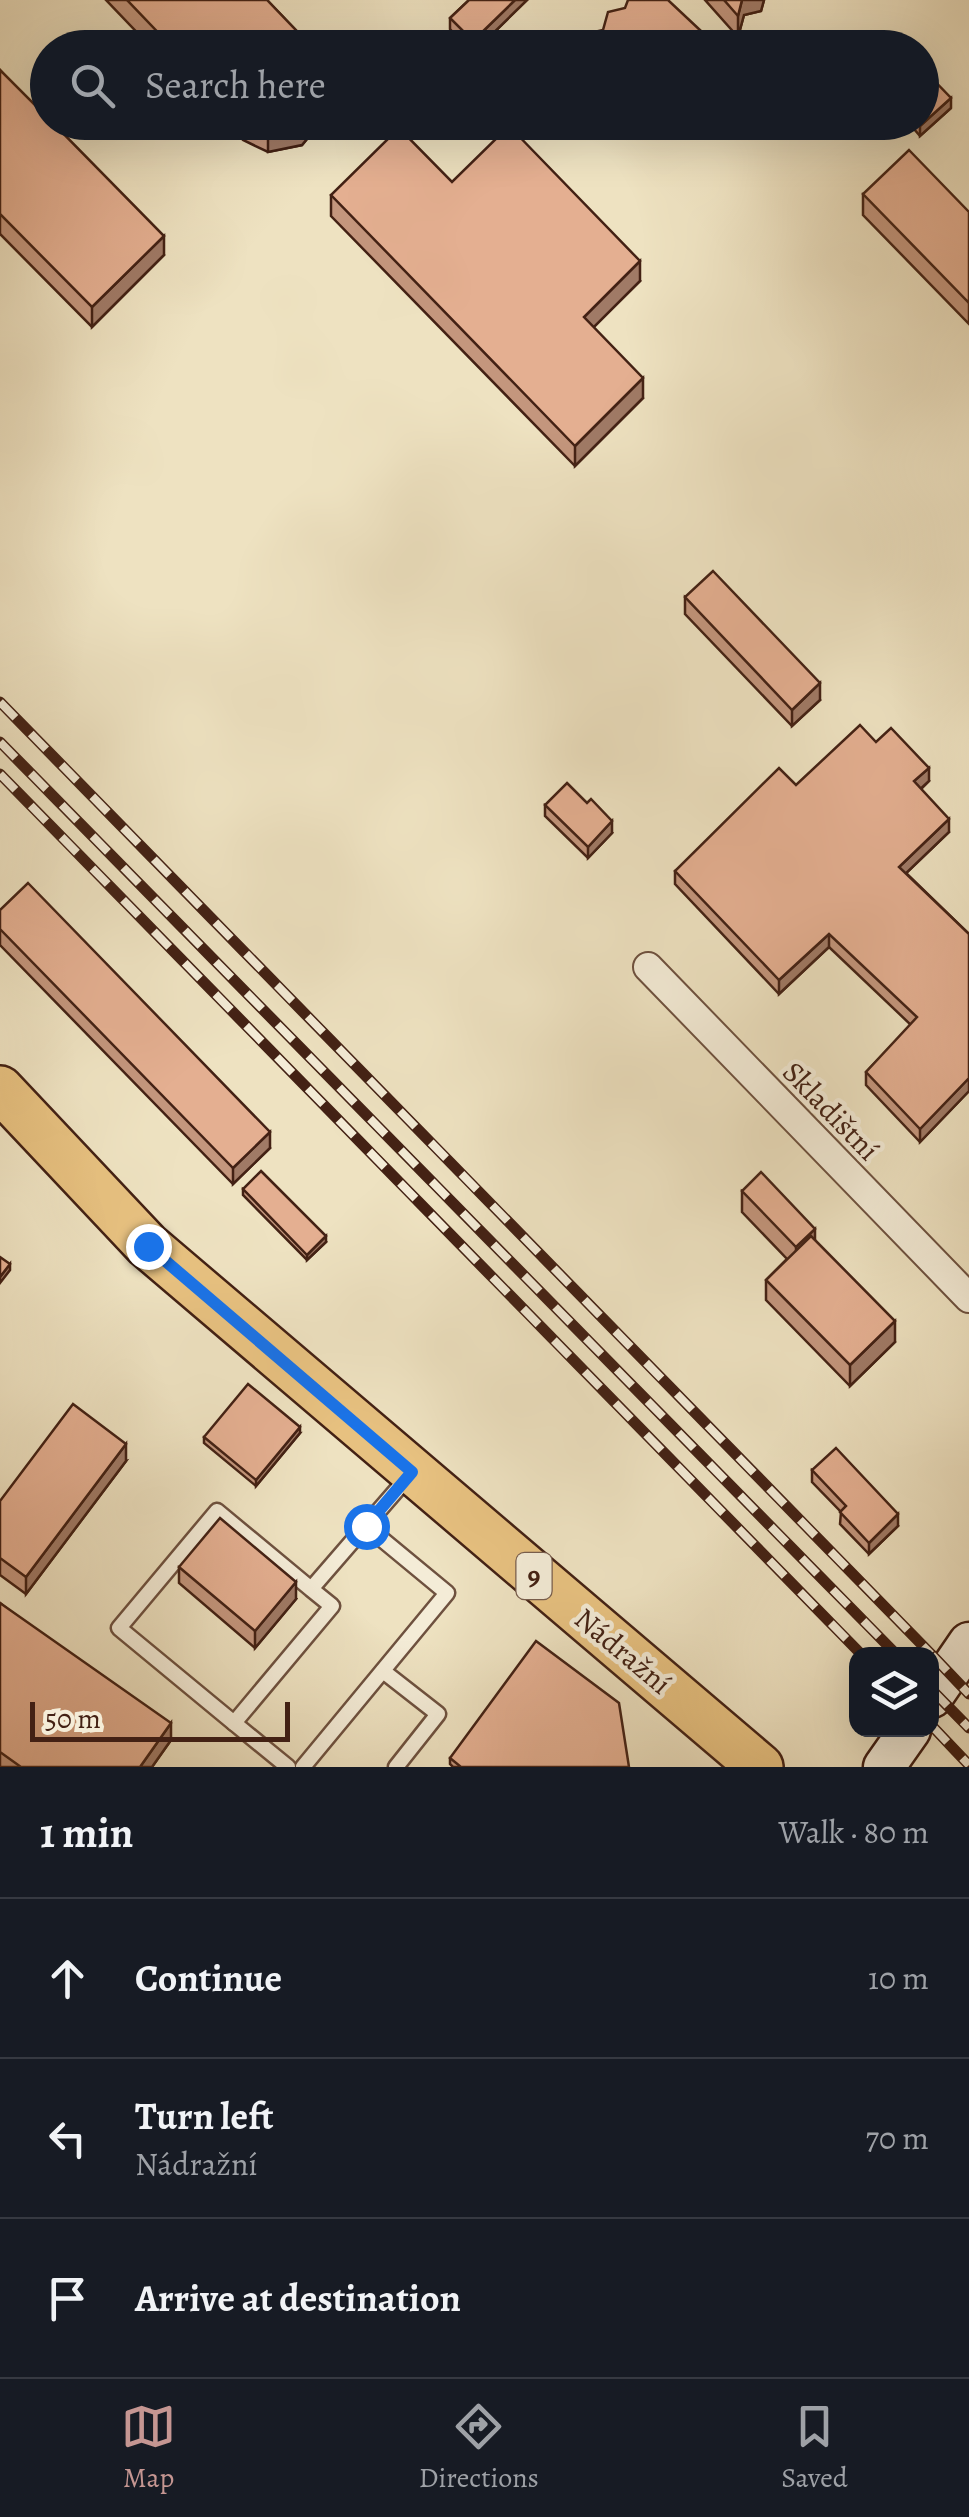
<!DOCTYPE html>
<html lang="en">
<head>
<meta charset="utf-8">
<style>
  body { margin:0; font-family:Alegreya,serif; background:#20242c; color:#f1f3f6 }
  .controls { position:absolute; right:30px; bottom:30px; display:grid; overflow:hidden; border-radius:20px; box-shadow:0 10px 40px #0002 }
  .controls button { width:90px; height:90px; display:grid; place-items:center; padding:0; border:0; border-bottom:2px solid #363941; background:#171b24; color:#f1f3f6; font:50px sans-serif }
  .scale { position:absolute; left:30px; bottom:25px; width:260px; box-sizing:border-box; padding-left:10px; border:5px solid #432114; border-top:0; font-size:28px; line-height:35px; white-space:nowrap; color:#432114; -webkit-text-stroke:8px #f4ecd7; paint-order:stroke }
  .stop { position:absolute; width:30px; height:30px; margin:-22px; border:8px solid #1a73e8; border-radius:50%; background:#fff }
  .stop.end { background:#1a73e8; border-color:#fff; box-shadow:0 2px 10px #0008 }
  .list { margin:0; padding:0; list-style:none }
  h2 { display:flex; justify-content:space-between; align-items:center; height:130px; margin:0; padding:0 40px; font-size:42px }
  h2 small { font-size:32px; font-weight:400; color:#9ea1a6 }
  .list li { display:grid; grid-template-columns:65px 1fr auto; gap:30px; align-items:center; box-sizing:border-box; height:160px; padding:0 40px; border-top:2px solid #363941 }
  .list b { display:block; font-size:38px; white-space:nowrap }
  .list p { margin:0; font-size:32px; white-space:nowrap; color:#9ea1a6 }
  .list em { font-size:32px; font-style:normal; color:#9ea1a6 }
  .icon { flex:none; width:55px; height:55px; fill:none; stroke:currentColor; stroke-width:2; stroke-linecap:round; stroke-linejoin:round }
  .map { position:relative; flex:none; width:969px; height:1767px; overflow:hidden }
  .search { position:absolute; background:#171b24; box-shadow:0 10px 40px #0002; left:30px; right:30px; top:30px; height:110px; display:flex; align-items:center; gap:25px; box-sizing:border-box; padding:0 35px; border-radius:55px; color:#9ea1a6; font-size:38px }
  .sheet { height:610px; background:#171b24 }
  nav { display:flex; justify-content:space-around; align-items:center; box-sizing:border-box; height:140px; border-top:2px solid #363941; background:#171b24; font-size:28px; color:#9ea1a6 }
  nav a { display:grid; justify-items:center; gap:5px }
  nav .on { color:#c59692 }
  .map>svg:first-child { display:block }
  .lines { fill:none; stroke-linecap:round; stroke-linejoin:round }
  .service-casing { stroke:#6e513f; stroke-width:19 }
  .minor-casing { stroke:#6e513f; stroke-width:32 }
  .secondary-casing { stroke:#432114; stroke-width:45 }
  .primary-casing { stroke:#432114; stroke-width:50 }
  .service { stroke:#f4ecd7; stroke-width:14 }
  .minor { stroke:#f4ecd7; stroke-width:28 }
  .secondary { stroke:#f4ecd7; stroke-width:40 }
  .primary { stroke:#e7c180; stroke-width:45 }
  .rail-casing { stroke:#432114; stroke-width:11 }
  .rail { stroke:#f4ecd7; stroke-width:8; stroke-dasharray:22; stroke-linecap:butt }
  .wall { fill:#c4967d; stroke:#432114; stroke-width:2.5 }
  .shaded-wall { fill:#a07a66; stroke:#432114; stroke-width:2.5 }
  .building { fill:#e4af91; stroke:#432114; stroke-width:2.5 }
  .route { stroke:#1a73e8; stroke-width:12 }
  .labels { text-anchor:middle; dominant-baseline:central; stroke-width:9; stroke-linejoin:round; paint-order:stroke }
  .shield { fill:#f4ecd7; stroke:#785e4e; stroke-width:2.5 }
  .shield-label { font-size:28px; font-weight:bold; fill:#432114 }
  .street-label { font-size:30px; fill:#432114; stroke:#f4ecd7 }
</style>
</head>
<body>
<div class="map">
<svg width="969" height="1767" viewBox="0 0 969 1767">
  <rect width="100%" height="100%" fill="#eee2c1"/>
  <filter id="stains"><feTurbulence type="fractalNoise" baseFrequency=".002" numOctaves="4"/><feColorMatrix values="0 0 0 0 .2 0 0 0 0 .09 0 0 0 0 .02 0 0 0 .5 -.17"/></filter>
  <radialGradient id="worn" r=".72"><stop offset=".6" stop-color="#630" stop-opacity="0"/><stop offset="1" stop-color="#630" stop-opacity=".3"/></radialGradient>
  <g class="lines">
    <defs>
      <g id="service">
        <polyline points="311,1589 217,1511 119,1628 234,1723 332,1606 311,1589 408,1477"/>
        <polyline points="383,1671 438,1714 396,1767"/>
        <polyline points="234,1723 288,1767"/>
        <polyline points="303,1767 447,1593 366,1526"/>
      </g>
      <polyline id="minor" points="648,967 969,1298"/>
      <g id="secondary">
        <polyline points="932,1697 969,1643"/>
        <polyline points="884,1767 910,1730"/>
      </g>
      <polyline id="primary" points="0,1089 147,1245 760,1767"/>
    </defs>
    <!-- service casing -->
    <use href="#service" class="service-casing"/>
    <!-- minor casing -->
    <use href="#minor" class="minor-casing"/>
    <!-- secondary casing -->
    <use href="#secondary" class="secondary-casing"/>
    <!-- primary casing -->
    <use href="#primary" class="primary-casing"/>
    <!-- service -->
    <use href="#service" class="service"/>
    <!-- minor -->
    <use href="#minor" class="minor"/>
    <!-- secondary -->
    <use href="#secondary" class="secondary"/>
    <!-- primary -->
    <use href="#primary" class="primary"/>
    <defs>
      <g id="rail">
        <polyline points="0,702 931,1654"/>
        <polyline points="0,742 896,1654"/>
        <polyline points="0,774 861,1654"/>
        <polyline points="932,1655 969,1694"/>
        <polyline points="932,1690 969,1728"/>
        <polyline points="932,1726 969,1765"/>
      </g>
    </defs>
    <!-- rail casing -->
    <use href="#rail" class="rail-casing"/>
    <!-- rail -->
    <use href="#rail" class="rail"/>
  </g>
  <!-- wall -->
  <g class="wall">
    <polygon points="106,0 267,0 313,48 152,48"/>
    <polygon points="469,0 527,0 478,48 467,48 450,29 450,18"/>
    <polygon points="705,0 764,0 761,11 744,15 738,37"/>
    <polygon points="0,70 164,255 92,327 0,234"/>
    <polygon points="951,108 920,136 908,122 922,122"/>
    <polygon points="226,122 321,122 302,145 268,152 243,140"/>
    <polygon points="452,182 640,281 593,327 643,398 575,466 331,216 331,195"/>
    <polygon points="863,194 969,212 969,324 863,215"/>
    <polygon points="685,597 820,700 792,726 685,614"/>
    <polygon points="876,742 929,781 921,789 949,832 906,873 969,934 969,1091 920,1142 866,1085 866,1072 911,1025 829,947 779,994 675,884 675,871 796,785"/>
    <polygon points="545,805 612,833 588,858 545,816"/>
    <polygon points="0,910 270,1148 233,1184 0,945"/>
    <polygon points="243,1189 326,1242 307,1260 243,1195"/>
    <polygon points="742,1191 815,1241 895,1342 850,1386 766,1300 766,1280 787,1259 742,1212"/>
    <polygon points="300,1433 256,1486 204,1443 204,1437"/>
    <polygon points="126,1461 26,1594 0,1575 0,1501"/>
    <polygon points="812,1470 898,1526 869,1554 840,1524 841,1512 812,1482"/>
    <polygon points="179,1567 296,1599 255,1648 179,1583"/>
    <polygon points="0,1603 171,1740 152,1767 0,1767"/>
    <polygon points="450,1758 629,1767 453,1767 450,1764"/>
  </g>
  <!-- shaded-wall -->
  <g class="shaded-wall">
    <polygon points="515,0 527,0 478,48 473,48 473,41"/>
    <polygon points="742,0 764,0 761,11 744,15 738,37 738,16"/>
    <polygon points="951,98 951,108 920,136 920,126"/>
    <polygon points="303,122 321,122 302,145 268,152 268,131"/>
    <polygon points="164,236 164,255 92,327 92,307"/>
    <polygon points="640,261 640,281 584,337 584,317"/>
    <polygon points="643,378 643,398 575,466 575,446"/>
    <polygon points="820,683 820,700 792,726 792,710"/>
    <polygon points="929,768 929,781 914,795 914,781"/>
    <polygon points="949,819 949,832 899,880 899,867"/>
    <polygon points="612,821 612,833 588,858 588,847"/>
    <polygon points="829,934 829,947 779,994 779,980"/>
    <polygon points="969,1078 969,1091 920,1142 920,1129"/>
    <polygon points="270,1132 270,1148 233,1184 233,1168"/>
    <polygon points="815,1229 815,1250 796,1268 796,1247"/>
    <polygon points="326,1236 326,1242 307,1260 307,1255"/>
    <polygon points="10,1264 10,1270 0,1283 0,1277"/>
    <polygon points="895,1321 895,1342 850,1386 850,1365"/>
    <polygon points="300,1427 300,1433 256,1486 256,1480"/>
    <polygon points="126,1444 126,1461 26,1594 26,1577"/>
    <polygon points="898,1514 898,1526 869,1554 869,1543"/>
    <polygon points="296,1582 296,1599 255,1648 255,1631"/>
    <polygon points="171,1723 171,1740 152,1767 140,1767"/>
  </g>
  <!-- building -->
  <g class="building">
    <polygon points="127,0 267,0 313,48 173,48"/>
    <polygon points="469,0 515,0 473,41 450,18"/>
    <polygon points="628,0 668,0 701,31 697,48 582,48 585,34 603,30 608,12 625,8"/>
    <polygon points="724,0 742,0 738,16"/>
    <polygon points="922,68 951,98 920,126 917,122 922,122"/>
    <polygon points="0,70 48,118 48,122 52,122 164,236 92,307 0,214"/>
    <polygon points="250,122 303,122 268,131"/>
    <polygon points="509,126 640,261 584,317 643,378 575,446 331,195 399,128 452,182"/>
    <polygon points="909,150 969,212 969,303 863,194"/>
    <polygon points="713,571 820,683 792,710 685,597"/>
    <polygon points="860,725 876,742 891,728 929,768 914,781 949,819 899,867 969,934 969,1078 920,1129 866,1072 917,1017 829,934 779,980 675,871 779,768 796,785"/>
    <polygon points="567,783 587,803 591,799 612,821 588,847 545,805"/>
    <polygon points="28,883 270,1132 233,1168 0,929 0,910"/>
    <polygon points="261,1171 326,1236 307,1255 243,1189"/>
    <polygon points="761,1172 815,1229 796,1247 742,1191"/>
    <polygon points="811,1236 895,1321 850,1365 766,1280"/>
    <polygon points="0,1257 10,1264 0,1277"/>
    <polygon points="248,1384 300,1427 256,1480 204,1437"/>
    <polygon points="73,1404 126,1444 26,1577 0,1558 0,1501"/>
    <polygon points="836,1448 898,1514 869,1543 840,1512 846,1506 812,1470"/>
    <polygon points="220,1518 296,1582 255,1631 179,1567"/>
    <polygon points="0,1603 171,1723 140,1767 21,1767 0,1752"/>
    <polygon points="536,1641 619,1703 629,1767 461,1767 450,1758"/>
  </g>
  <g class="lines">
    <!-- route -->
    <polyline class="route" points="148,1246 412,1472 366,1526"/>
  </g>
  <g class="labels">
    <!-- shield labels -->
    <rect class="shield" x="516.5" y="1553" width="35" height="46" rx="8"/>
    <g class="shield-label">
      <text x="534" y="1576">9</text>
    </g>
    <!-- street labels -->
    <g class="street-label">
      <text transform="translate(831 1111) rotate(46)">Skladištní</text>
      <text transform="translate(623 1651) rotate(40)">Nádražní</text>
    </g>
  </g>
  <rect width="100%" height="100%" filter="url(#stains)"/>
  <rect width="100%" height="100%" fill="url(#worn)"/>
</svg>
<div class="controls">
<button><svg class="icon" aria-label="layers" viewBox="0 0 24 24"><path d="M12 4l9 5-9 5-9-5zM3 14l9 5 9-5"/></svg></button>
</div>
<div class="scale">50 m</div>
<div class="stop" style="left:366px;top:1526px"></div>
<div class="stop end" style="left:148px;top:1246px"></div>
<div class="search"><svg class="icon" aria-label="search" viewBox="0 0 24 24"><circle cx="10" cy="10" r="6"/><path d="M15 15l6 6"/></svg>Search here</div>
</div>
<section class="sheet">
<h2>1 min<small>Walk · 80 m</small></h2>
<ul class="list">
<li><svg class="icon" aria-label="ahead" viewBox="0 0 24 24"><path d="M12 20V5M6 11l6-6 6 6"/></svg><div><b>Continue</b></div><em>10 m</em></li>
<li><svg class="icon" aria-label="left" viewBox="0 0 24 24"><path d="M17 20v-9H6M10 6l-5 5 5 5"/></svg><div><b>Turn left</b><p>Nádražní</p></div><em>70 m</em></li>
<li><svg class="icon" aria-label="arrive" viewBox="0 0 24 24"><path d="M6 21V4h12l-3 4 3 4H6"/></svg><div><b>Arrive at destination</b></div></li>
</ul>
</section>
<nav>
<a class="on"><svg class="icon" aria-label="map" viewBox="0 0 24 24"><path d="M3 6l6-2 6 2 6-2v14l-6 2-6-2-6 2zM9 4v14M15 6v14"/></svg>Map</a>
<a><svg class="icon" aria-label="directions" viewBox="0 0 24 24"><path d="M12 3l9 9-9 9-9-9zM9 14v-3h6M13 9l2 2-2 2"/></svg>Directions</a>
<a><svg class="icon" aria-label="saved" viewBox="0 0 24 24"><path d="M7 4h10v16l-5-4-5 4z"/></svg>Saved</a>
</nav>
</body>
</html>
